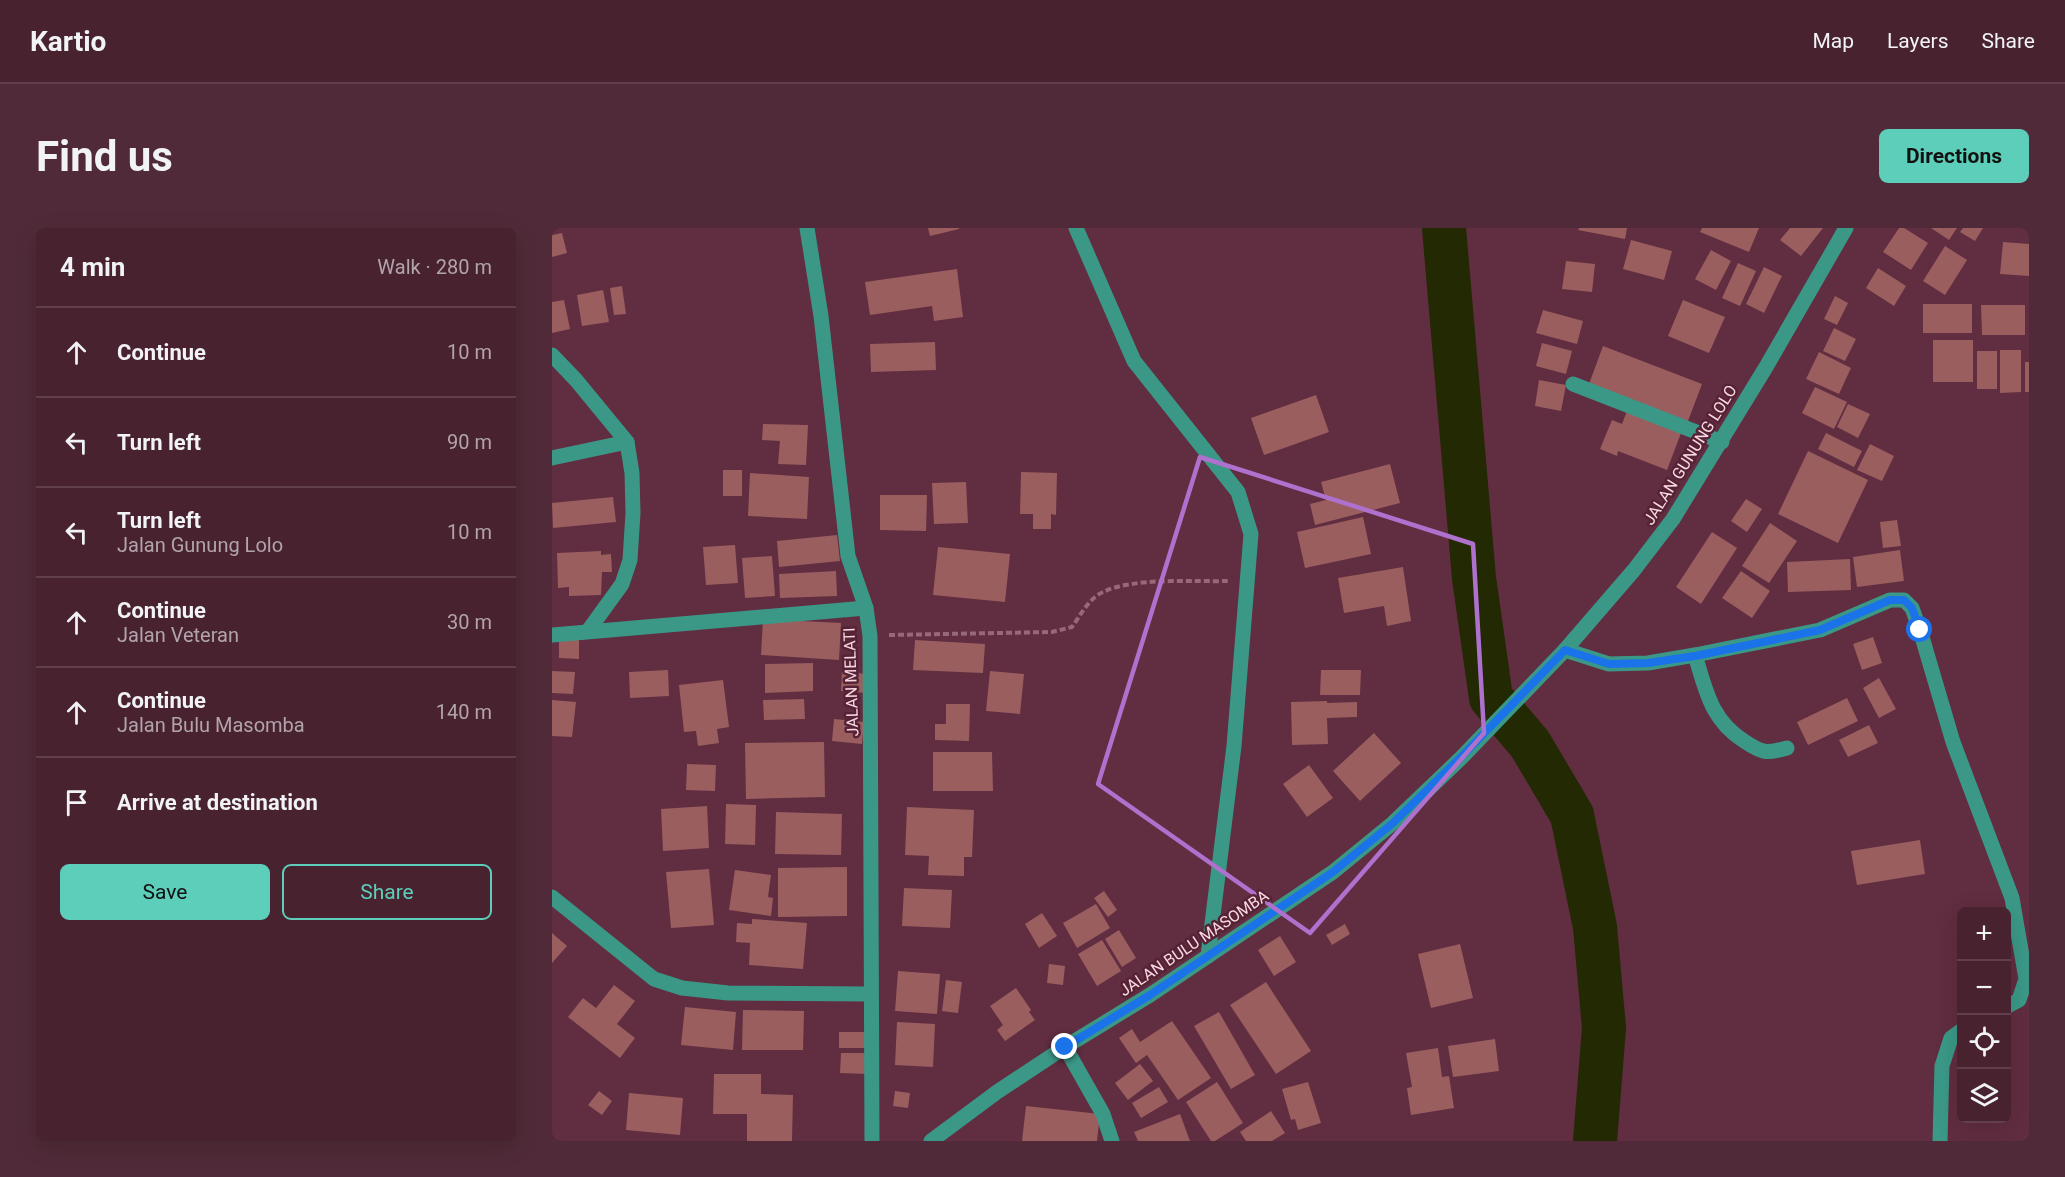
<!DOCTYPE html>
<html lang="en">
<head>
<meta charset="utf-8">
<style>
  body { margin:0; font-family:Roboto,sans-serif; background:#502a38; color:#f1f3f6 }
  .controls { position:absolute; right:18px; bottom:18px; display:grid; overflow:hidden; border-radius:9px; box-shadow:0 6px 24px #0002 }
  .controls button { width:54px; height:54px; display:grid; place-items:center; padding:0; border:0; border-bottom:2px solid #613f4c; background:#492230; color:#f1f3f6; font:30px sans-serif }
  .stop { position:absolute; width:18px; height:18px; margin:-14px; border:4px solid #1a73e8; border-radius:50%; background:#fff }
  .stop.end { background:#1a73e8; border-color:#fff; box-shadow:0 2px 6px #0008 }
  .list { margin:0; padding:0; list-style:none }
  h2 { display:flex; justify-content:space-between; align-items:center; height:78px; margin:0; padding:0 24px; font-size:26px }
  h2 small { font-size:20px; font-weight:400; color:#b1a4ab }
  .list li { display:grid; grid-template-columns:39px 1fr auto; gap:18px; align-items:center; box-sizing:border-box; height:90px; padding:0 24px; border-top:2px solid #613f4c }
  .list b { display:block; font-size:22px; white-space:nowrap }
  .list p { margin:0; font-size:20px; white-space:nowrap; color:#b1a4ab }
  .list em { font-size:20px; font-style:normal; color:#b1a4ab }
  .actions { display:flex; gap:12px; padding:18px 24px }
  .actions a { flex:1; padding:14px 0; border:2px solid #5dceb9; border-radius:9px; text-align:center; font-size:21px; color:#5dceb9 }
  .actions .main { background:#5dceb9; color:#111 }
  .icon { flex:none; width:33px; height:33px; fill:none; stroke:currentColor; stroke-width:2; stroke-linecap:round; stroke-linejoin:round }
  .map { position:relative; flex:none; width:1477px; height:913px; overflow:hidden; border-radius:9px }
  header { display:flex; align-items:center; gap:36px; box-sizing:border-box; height:84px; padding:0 30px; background:#492230; border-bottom:2px solid #613f4c }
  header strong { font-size:28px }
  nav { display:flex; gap:33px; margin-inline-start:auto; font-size:21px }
  .intro { display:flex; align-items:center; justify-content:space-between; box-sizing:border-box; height:144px; padding:0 36px }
  h1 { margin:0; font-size:42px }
  .button { padding:15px 27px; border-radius:9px; background:#5dceb9; color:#111; font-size:21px; font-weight:700 }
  main { display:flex; gap:36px; padding:0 36px }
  aside { flex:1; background:#492230; border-radius:9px; box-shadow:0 6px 24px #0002 }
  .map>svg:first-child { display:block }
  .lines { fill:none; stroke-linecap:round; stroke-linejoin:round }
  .river { stroke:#222903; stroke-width:44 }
  .building { fill:#9a5e5f }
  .path { stroke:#966878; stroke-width:4; stroke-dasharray:6 3; stroke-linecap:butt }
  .minor { stroke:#3b9887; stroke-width:15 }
  .route { stroke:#1a73e8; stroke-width:8 }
  .marked { fill:none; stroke:#ae71cd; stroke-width:4.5; stroke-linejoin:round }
  .labels { text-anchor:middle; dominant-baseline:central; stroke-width:5; stroke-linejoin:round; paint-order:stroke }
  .street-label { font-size:16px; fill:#fbd9e3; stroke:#552335 }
</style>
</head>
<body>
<header>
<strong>Kartio</strong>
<nav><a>Map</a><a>Layers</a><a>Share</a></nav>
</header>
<div class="intro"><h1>Find us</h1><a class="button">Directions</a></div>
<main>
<aside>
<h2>4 min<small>Walk · 280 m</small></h2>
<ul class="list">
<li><svg class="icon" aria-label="ahead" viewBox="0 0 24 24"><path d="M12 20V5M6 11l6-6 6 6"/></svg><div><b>Continue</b></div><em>10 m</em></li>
<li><svg class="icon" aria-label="left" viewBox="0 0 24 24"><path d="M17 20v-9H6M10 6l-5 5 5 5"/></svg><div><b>Turn left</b></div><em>90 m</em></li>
<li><svg class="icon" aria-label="left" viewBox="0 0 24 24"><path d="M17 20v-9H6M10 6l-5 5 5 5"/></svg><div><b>Turn left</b><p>Jalan Gunung Lolo</p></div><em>10 m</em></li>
<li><svg class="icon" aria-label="ahead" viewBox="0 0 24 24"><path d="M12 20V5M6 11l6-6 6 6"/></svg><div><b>Continue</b><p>Jalan Veteran</p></div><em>30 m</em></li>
<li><svg class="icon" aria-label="ahead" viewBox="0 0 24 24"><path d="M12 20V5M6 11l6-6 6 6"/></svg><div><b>Continue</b><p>Jalan Bulu Masomba</p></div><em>140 m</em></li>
<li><svg class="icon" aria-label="arrive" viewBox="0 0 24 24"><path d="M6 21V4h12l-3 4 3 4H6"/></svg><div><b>Arrive at destination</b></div></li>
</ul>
<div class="actions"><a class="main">Save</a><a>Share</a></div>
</aside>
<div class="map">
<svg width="1477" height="913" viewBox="0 0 1477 913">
  <rect width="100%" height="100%" fill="#612d40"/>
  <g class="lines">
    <!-- river -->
    <polyline class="river" points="892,0 922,350 939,470 978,516 1020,587 1043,699 1052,800 1043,913"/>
  </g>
  <!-- building -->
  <g class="building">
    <polygon points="376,0 407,0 407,1 378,8"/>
    <polygon points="1027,0 1075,0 1073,11 1026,2"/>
    <polygon points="1150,0 1207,0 1197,24 1148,4"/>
    <polygon points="1238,0 1271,0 1249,28 1228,12"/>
    <polygon points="1347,0 1352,0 1376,15 1359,42 1331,24"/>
    <polygon points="1379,0 1405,0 1397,12"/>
    <polygon points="1411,0 1431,0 1423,13 1408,4"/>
    <polygon points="10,5 15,25 0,29 0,7"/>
    <polygon points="1079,12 1120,23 1112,52 1071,41"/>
    <polygon points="1451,14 1477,16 1477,48 1448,46"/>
    <polygon points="1393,18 1415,32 1393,67 1371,53"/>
    <polygon points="1159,22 1179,33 1164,62 1143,51"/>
    <polygon points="1014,33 1043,36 1040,64 1010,61"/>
    <polygon points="1186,35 1204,43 1188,78 1170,70"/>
    <polygon points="1212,39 1230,48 1212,85 1194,76"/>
    <polygon points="1326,40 1354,58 1342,78 1314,60"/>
    <polygon points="405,41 411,89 382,93 380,78 318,87 313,54"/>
    <polygon points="70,58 74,86 62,87 58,60"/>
    <polygon points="51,62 57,94 30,98 25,67"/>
    <polygon points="1283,68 1296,75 1285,97 1272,91"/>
    <polygon points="12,72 18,101 0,105 0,74"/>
    <polygon points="1131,72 1173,89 1157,125 1116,108"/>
    <rect x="1371" y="76" width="49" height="29"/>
    <polygon points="1429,77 1473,77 1473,107 1430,107"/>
    <polygon points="991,82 1031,93 1025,116 984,105"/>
    <polygon points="1282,100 1304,111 1293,133 1271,123"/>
    <rect x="1381" y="112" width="40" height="42"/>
    <polygon points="383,114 384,142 319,144 318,116"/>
    <polygon points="990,115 1020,123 1014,146 984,138"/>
    <polygon points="1051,118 1150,156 1136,193 1037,156"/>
    <polygon points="1448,122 1469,122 1469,164 1448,165"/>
    <rect x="1425" y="123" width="20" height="38"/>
    <polygon points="1267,124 1299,140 1287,166 1254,151"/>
    <rect x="1473" y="134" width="4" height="30"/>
    <polygon points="987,152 1014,157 1009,183 983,178"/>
    <polygon points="1263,159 1295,174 1282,201 1250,185"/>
    <polygon points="764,167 777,204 712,227 699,190"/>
    <polygon points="1296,176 1318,186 1306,210 1285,199"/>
    <polygon points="1075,183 1129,205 1115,242 1066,223 1065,228 1048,221 1060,192 1070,196"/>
    <polygon points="211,196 256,197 254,237 226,236 228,213 210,212"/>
    <polygon points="1274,205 1310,223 1302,239 1266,221"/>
    <polygon points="1318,216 1342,228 1330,253 1305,242"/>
    <polygon points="1256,223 1316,252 1286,315 1226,286"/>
    <polygon points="838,236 848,275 763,297 758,276 774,272 769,254"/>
    <rect x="171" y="242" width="19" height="26"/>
    <polygon points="469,244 505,245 504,287 499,286 499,301 481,301 481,286 468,286"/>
    <polygon points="198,245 257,249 255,291 196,288"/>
    <polygon points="414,254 416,295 382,296 380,255"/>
    <polygon points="328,267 375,267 374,303 328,302"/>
    <polygon points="61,269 64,294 1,300 0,275"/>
    <polygon points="1194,271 1210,281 1195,304 1179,293"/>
    <polygon points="811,289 819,326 753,340 745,304"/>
    <polygon points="1345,292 1349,318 1331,320 1328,294"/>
    <polygon points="1218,295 1245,313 1217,355 1190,338"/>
    <polygon points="1160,304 1185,320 1149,376 1124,359"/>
    <polygon points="285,307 288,333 227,339 225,313"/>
    <polygon points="183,317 186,355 154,357 151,319"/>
    <polygon points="386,319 458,326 453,374 381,367"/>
    <polygon points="1348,322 1352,353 1305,359 1301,329"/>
    <polygon points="49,323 49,327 59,326 60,344 50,344 49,367 17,368 17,359 6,360 5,325"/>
    <polygon points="220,328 223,368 193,370 190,330"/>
    <polygon points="1298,331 1299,362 1236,364 1235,334"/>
    <polygon points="851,339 859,393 835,398 832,378 792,385 786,350"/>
    <polygon points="284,343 285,368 228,370 227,346"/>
    <polygon points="1189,343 1218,363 1200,390 1170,370"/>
    <polygon points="211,391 289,395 287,432 209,427"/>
    <polygon points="1321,409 1330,435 1310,442 1301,416"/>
    <polygon points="7,412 27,412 27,431 7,430"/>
    <polygon points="363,412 433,416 431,445 361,442"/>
    <polygon points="261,435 261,463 213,465 213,436"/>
    <polygon points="116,442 117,468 78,470 77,444"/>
    <polygon points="769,442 809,442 808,467 768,467"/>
    <polygon points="0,443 23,444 21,466 0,465"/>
    <polygon points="438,443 472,446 468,486 434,483"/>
    <polygon points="290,444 317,446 315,465 289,463"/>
    <polygon points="1327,450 1344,481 1327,490 1311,460"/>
    <polygon points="171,452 177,499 165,501 167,515 146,518 144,503 132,504 127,457"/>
    <polygon points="1295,470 1306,493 1256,517 1245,494"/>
    <polygon points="252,471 253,491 212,492 211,472"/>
    <polygon points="0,472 24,474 20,509 0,508"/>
    <polygon points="775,473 775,475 805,474 805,489 775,490 776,516 740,517 739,474"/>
    <polygon points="394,476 418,476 417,513 383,512 383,496 394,496"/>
    <polygon points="282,491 312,494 310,516 280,513"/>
    <polygon points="1317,497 1326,515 1296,529 1287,512"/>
    <polygon points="822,505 849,535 808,573 781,543"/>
    <polygon points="272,514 273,569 194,571 193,515"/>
    <polygon points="381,524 440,524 441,563 381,563"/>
    <polygon points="135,536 164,537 163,563 134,562"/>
    <polygon points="757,537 781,570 755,589 731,556"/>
    <polygon points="174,576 204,577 203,617 173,616"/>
    <polygon points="155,578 157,620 111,623 109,581"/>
    <polygon points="355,579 422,582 420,629 412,629 412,648 376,647 377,628 353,627"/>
    <polygon points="224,584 290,586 289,627 223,626"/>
    <polygon points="1368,612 1373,646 1305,657 1299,623"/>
    <polygon points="295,639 295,688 226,689 226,640"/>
    <polygon points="157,641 162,697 119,700 114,644"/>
    <polygon points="183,642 219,647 216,669 221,670 219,688 177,682"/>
    <polygon points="352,660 400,662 398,700 350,698"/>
    <polygon points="552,663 565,682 556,689 542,670"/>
    <polygon points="544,676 558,700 525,720 511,695"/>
    <polygon points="490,685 505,708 487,720 473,696"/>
    <polygon points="200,691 255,695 251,741 197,737 198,715 184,714 185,695 200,696"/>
    <polygon points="793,696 798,706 780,717 774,707"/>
    <polygon points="567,702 584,730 570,739 553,711"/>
    <polygon points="0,705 15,718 0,735"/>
    <polygon points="728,708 744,734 722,748 706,722"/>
    <polygon points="550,712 569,743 545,758 526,726"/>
    <polygon points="908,716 921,770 879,780 866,726"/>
    <polygon points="497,736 513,738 511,757 495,755"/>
    <polygon points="346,743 388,746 385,786 343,783"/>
    <polygon points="394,752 410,754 406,785 390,783"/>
    <polygon points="714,754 759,823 724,846 678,777"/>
    <polygon points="62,757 83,773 65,796 83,810 68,830 16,789 31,770 44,780"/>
    <polygon points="464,760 479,782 477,784 483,792 453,813 445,802 451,797 438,778"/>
    <polygon points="133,779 184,784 181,822 129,817"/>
    <polygon points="191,782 252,783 251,822 190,822"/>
    <polygon points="667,784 703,847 679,861 642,798"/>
    <polygon points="620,793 659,850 626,872 595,827 584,835 567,810 580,801 588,814"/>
    <polygon points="345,794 383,796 381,839 343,837"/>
    <rect x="287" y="804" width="28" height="16"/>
    <polygon points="943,811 947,843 901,849 896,818"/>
    <polygon points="886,820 890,849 897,848 902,880 859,887 855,860 860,859 854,825"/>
    <polygon points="289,825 316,825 315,846 288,845"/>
    <polygon points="588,836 601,853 576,872 563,855"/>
    <polygon points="162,846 209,846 209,866 241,867 240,913 195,913 195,886 161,886"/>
    <polygon points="665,854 691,895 663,913 659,913 634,874"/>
    <polygon points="756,854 769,895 746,902 743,891 739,892 730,861"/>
    <polygon points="607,859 616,874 589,890 580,875"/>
    <polygon points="47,863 60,873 50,887 36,877"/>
    <polygon points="343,863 358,865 356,880 341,878"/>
    <polygon points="77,865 131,870 128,907 74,902"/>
    <polygon points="474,878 548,886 545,913 470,913"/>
    <polygon points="719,883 733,905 720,913 694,913 688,904"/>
    <polygon points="628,886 638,913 586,913 582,904"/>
  </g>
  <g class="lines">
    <!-- path -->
    <path class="path" d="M337,407L500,404L520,399C528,388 537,370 551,364C582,349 641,354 677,353"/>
    <!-- minor -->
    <g class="minor">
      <polyline points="255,0 269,88 296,328 314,380 318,408 320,913"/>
      <polyline points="524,0 582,133 686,264 699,306 682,518 656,728"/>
      <polyline points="0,127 24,152 75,214 80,245 81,285 78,332 70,356 36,403"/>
      <polyline points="1021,156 1170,214"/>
      <polyline points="0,230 75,214"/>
      <polyline points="0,407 314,380"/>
      <polyline points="1013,422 1057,436 1096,435 1143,427 1268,402 1338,372 1352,372 1360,380 1368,402 1401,514 1460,670 1474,751 1467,772 1454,779"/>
      <path d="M1143,427C1154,463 1159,492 1192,513C1210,525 1214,526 1235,520"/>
      <polyline points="0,669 102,751 130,760 176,765 318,766"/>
      <polyline points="513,819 551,886 560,913"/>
      <polyline points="379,913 445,864 513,819 598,767 781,644 841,595 910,529 1013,422 1082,342 1121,291 1214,139 1294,0"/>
      <polyline points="1388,913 1390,838 1399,810 1410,802"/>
    </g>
  </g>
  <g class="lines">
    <!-- route -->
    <polyline class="route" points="513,819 598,767 781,644 841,595 910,528 1013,422 1057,436 1096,435 1143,428 1268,402 1338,372 1352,372 1360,380 1368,402"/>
  </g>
  <!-- marked area -->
  <path class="marked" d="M648,229L921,316L932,505L758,705L546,556Z"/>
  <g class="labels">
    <!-- street labels -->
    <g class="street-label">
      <text transform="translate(1138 227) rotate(-58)">JALAN GUNUNG LOLO</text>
      <text transform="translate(299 454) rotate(-92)">JALAN MELATI</text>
      <text transform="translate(642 715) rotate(-34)">JALAN BULU MASOMBA</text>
    </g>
  </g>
</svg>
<div class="controls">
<button>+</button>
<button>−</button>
<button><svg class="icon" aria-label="locate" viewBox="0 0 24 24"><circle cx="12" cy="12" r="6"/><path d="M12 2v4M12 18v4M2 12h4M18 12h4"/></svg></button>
<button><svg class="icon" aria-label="layers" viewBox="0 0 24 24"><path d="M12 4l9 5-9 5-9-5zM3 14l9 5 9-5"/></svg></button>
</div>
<div class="stop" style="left:1368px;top:402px"></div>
<div class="stop end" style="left:513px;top:819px"></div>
</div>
</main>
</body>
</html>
